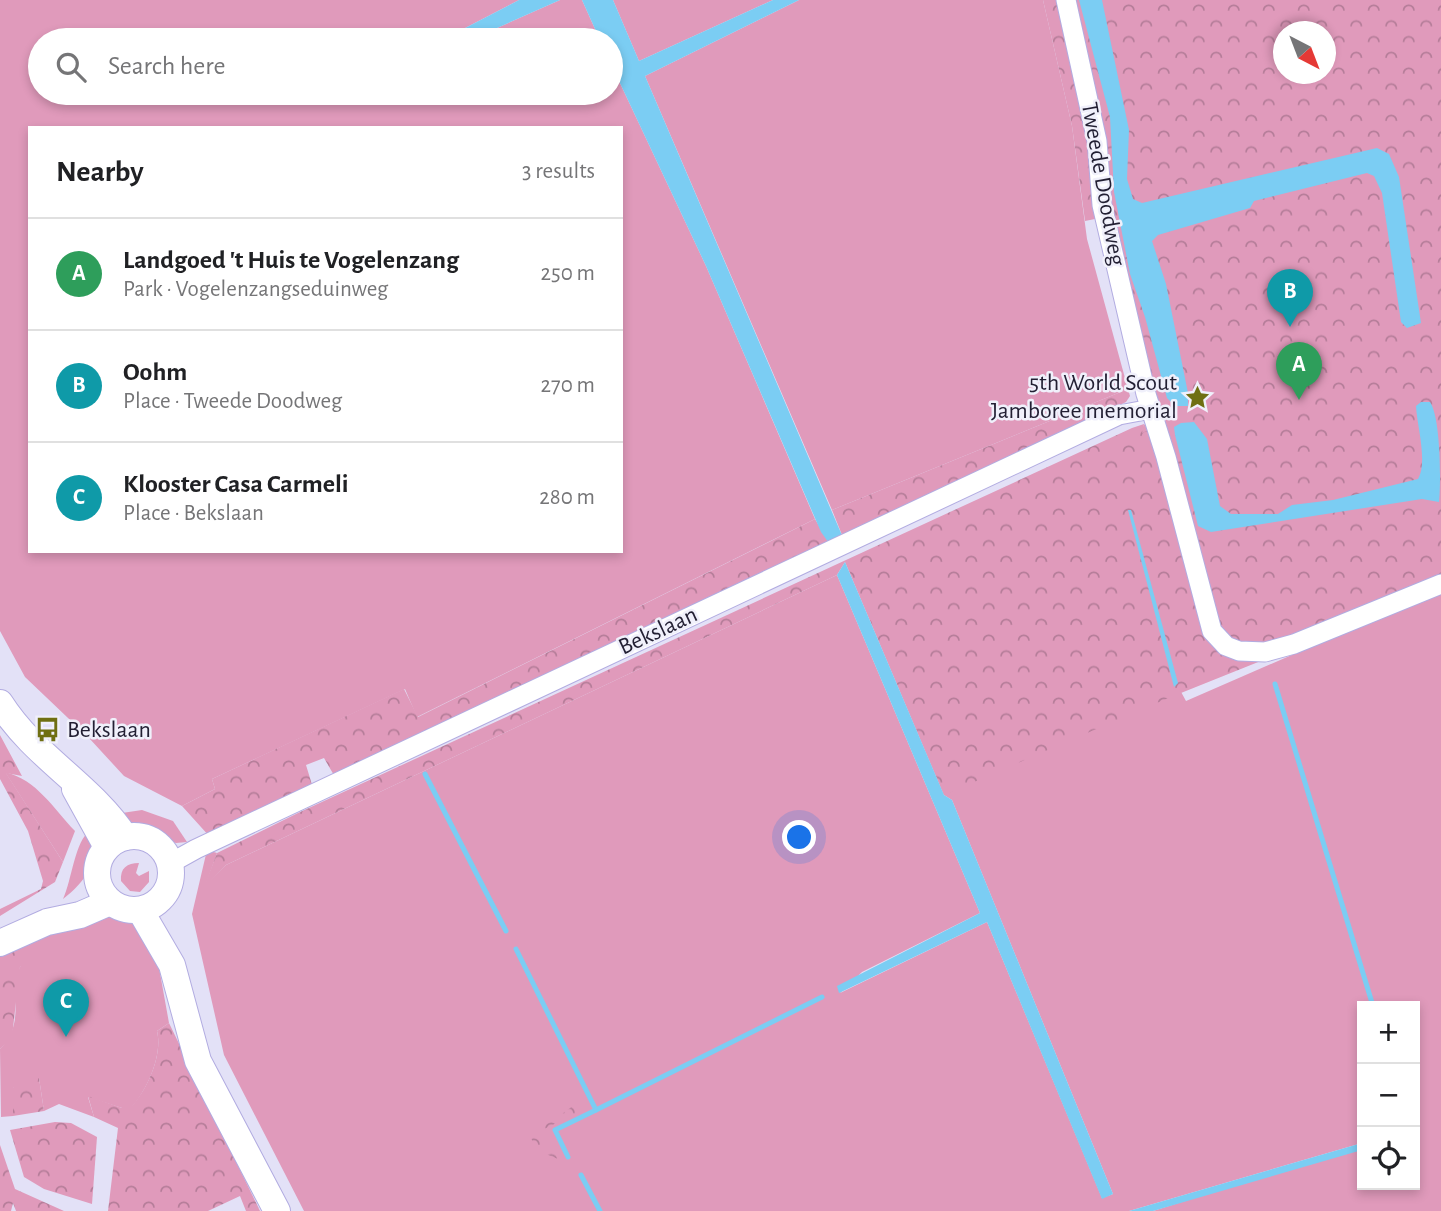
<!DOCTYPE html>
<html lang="en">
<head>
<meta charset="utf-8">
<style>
  body { margin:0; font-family:"Alegreya Sans",sans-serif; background:#f6f6f6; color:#202124 }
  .controls { position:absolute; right:21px; bottom:21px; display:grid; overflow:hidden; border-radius:0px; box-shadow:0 4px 10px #0003 }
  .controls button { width:63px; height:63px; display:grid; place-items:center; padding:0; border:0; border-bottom:2px solid #e0e0e0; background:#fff; color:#202124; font:35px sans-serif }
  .compass { position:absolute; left:1273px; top:21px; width:63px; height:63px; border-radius:50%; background:#fff; box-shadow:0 4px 10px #0003; rotate:138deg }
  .you { position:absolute; left:800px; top:838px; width:24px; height:24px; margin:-18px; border:5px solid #fff; border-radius:50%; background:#1a73e8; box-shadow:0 0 0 10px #1a73e833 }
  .badge { display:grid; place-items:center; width:46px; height:46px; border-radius:50%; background:#6f6f12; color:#fff; font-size:23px; font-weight:700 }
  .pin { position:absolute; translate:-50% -58px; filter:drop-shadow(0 2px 4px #0008) }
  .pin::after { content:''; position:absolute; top:37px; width:24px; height:21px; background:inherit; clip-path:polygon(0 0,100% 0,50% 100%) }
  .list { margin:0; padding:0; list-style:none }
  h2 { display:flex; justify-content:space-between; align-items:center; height:91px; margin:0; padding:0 28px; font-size:30px }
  h2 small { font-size:23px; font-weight:400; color:#757577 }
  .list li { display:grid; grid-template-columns:46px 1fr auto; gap:21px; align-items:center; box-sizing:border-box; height:112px; padding:0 28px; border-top:2px solid #e0e0e0 }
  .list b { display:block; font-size:26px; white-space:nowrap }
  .list p { margin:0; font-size:23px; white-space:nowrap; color:#757577 }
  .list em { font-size:23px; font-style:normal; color:#757577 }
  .icon { flex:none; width:38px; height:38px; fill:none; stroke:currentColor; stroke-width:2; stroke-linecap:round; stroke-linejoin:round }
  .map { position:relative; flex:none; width:1441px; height:1211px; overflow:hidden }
  .search { position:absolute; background:#fff; box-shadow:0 4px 10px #0003; left:28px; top:28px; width:595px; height:77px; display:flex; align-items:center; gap:18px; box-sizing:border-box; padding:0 24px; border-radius:38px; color:#757577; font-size:26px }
  .panel { position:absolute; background:#fff; box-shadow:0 4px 10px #0003; left:28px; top:126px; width:595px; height:427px; border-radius:0px }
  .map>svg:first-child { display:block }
  .green { fill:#e09abb; fill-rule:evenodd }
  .forest { fill:url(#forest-crowns); fill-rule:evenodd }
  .water { fill:#7bcdf3 }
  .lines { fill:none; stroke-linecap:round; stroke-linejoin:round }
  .stream { stroke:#7bcdf3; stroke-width:5 }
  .minor-casing { stroke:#b2ace1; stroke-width:21 }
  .secondary-casing { stroke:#b2ace1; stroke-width:28 }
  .minor { stroke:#fff; stroke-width:19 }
  .secondary { stroke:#fff; stroke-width:26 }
  .labels { text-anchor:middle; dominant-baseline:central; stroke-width:5; stroke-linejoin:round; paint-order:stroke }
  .street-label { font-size:24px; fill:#221f33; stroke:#f0f0fb }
  .poi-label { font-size:24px; fill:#221f33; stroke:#f0f0fb; text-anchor:end }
</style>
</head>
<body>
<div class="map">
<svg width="1441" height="1211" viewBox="0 0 1441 1211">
  <defs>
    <pattern id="forest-crowns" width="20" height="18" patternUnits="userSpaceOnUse" patternTransform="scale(1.75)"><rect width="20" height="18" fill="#e09abb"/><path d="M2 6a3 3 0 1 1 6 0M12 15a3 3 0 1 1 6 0" fill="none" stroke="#b57d99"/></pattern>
  </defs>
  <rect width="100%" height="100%" fill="#e3e1f7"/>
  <!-- green -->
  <g class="green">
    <path d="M0,0H519L442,40H40V93H611V64L706,266L815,519L417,717L405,689L212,779L215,789L182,806L124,776L89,738L25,677L0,631ZM30,128H621V551H30Z"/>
    <polygon points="560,0 582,0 600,40 470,40"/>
    <polygon points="613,0 773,0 639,61"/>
    <polygon points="799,0 1043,0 1072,126 1087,239 1128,389 832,510 645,76"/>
    <polygon points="1144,424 1156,440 1180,690 1186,701 1441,590 1441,1211 1153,1211 1362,1145 1362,1185 1415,1185 1415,1006 1362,1006 1362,1143 1129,1211 304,1211 224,1055 192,914 207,850 217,853 206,884 226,865 837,575 980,913 862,972 840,993 987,922 1102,1198 1113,1194 952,800 944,795 845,562 1139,438"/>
    <path d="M5,772C37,780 53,808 75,831L63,862Z"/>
    <polygon points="142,810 173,821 187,842 176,843 130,827 122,813"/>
    <path d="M90,831C102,860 85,882 63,899C72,880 75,840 90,831Z"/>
    <path d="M139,863L136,873L139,876L149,871V882L140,892L130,891L121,881C120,868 127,863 139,863Z"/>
    <path d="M108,916L136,925L156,951L169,1023L157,1031C163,1055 147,1090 131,1108H122L88,1097L94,1117L59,1104L44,1111L39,1078L13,1088V1116L1,1117L0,1049C27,1022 8,993 20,967C27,953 39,952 39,936Z"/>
  </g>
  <!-- forest -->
  <g class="forest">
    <polygon points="1043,0 1059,0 1090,143 1100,218 1085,221 1072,126"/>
    <path d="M1074,0H1441V589L1166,699L944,795L849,570L854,566L845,562L837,575L226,865L204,887L217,853L298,813L1132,428L1144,424L1142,433L1164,423C1119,286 1099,142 1074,0ZM1284,32H1326V74H1284Z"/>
    <polygon points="1128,389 1130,396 1126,402 844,540 832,510"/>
    <polygon points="815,519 831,546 335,777 324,758 306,765 313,788 210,837 182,806 215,789 212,779 404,689 418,717"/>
    <polygon points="0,735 22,776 6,773 63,862 55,882 0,916 0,909 41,889 43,881 28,831 0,779"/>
    <polygon points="39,936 39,947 20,967 12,1037 0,1049 0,954"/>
    <path d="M169,1023L260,1211H246L240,1196L208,1211H108L118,1128L94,1117L88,1096L122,1108L131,1107C147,1090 163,1055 157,1031Z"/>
    <polygon points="25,1071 39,1078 44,1111 13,1116 13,1088"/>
    <polygon points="578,1102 581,1111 544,1129 558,1159 534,1149 528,1123 558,1117"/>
    <polygon points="55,1122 71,1123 97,1137 92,1204 44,1189 24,1177 10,1130"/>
    <polygon points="0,1145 15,1189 64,1211 16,1211 13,1203 11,1211 0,1211"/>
  </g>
  <!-- water -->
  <g class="water">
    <polygon points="519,0 560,0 470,40 442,40"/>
    <polygon points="582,0 613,0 639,61 773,0 799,0 645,76 844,540 831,546 821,532 706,266 611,64 611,40 600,40"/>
    <polygon points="1079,0 1102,0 1129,130 1127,179 1133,199 1142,203 1377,148 1389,154 1399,177 1421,323 1407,328 1401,322 1382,193 1374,176 1367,173 1254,201 1250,208 1158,235 1152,241 1166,284 1188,393 1188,406 1175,406 1167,398 1145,317 1130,274 1114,192 1110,117"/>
    <path d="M1421,402H1430C1441,418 1441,484 1439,502L1422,499L1211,532L1198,526L1175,435L1174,427L1181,423L1194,422L1207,439L1220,506L1231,514H1278L1292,505L1333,500L1418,479C1428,462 1417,426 1416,406Z"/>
    <polygon points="1128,510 1131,510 1178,683 1174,687"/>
    <polygon points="845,562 944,795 952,800 1113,1194 1102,1199 987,922 839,993 837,986 980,913 837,575"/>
    <polygon points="1362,1143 1362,1150 1153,1211 1129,1211"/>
  </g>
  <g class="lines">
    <!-- stream -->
    <g class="stream">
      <polyline points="1275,684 1373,1006"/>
      <polyline points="425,774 506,931"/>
      <polyline points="516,949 596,1110 555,1130 568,1157"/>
      <polyline points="596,1110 822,997"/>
      <polyline points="581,1175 600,1211"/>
    </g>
    <defs>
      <g id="minor">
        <polyline points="1066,0 1097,141 1102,205 1146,394 1166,457 1212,631 1226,646 1239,651 1265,652 1294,644 1441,584"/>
        <polyline points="169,864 196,849 1119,415 1151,409"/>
      </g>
      <g id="secondary">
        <path d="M0,703C35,758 91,785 125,837"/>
        <polyline points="75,789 107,847"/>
        <circle cx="134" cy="873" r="37"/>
        <polyline points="140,910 172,965 198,1061 277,1211"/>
        <polyline points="0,943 47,922 80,915 110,902"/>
      </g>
    </defs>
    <!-- minor casing -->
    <use href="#minor" class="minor-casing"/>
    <!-- secondary casing -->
    <use href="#secondary" class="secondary-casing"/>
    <!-- minor -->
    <use href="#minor" class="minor"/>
    <!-- secondary -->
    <use href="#secondary" class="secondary"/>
  </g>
  <!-- icons -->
  <defs>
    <symbol id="sight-bare" viewBox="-9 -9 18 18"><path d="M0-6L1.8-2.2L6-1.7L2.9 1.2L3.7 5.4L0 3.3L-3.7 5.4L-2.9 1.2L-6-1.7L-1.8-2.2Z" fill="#6f6f12" stroke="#f0f0fb" stroke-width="2.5" paint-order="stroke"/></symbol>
    <symbol id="bus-bare" viewBox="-9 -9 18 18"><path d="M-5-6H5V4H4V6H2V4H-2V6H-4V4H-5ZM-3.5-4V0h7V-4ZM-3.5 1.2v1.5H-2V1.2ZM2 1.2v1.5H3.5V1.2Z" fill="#6f6f12" stroke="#f0f0fb" stroke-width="2.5" paint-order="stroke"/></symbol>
  </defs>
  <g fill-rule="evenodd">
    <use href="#sight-bare" x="1180" y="380" width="35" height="35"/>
    <use href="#bus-bare" x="30" y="712" width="35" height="35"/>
  </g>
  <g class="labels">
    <!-- street labels -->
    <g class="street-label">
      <text transform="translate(1103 184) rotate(80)">Tweede Doodweg</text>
      <text transform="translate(658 631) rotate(-25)">Bekslaan</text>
    </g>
    <!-- poi labels -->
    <g class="poi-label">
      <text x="1177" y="383">5th World Scout<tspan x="1177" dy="28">Jamboree memorial</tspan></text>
      <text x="67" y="730" text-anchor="start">Bekslaan</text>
    </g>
  </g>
</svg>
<div class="controls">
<button>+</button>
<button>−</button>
<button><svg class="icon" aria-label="locate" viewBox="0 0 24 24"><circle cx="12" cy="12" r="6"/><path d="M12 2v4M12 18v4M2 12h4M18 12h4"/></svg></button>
</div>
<svg class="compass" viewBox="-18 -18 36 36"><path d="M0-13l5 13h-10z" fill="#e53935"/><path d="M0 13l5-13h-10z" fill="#757577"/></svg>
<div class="you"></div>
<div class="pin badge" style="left:1299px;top:400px;background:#2e9e5b">A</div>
<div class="pin badge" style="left:1290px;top:327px;background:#0f9aa8">B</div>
<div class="pin badge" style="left:66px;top:1037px;background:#0f9aa8">C</div>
<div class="search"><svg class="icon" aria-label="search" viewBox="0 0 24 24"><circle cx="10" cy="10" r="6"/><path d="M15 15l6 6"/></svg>Search here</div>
<section class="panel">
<h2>Nearby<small>3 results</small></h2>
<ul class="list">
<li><span class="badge" style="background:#2e9e5b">A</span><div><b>Landgoed 't Huis te Vogelenzang</b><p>Park · Vogelenzangseduinweg</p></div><em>250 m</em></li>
<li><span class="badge" style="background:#0f9aa8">B</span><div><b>Oohm</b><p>Place · Tweede Doodweg</p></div><em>270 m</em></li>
<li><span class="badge" style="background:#0f9aa8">C</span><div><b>Klooster Casa Carmeli</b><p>Place · Bekslaan</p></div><em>280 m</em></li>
</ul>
</section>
</div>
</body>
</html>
